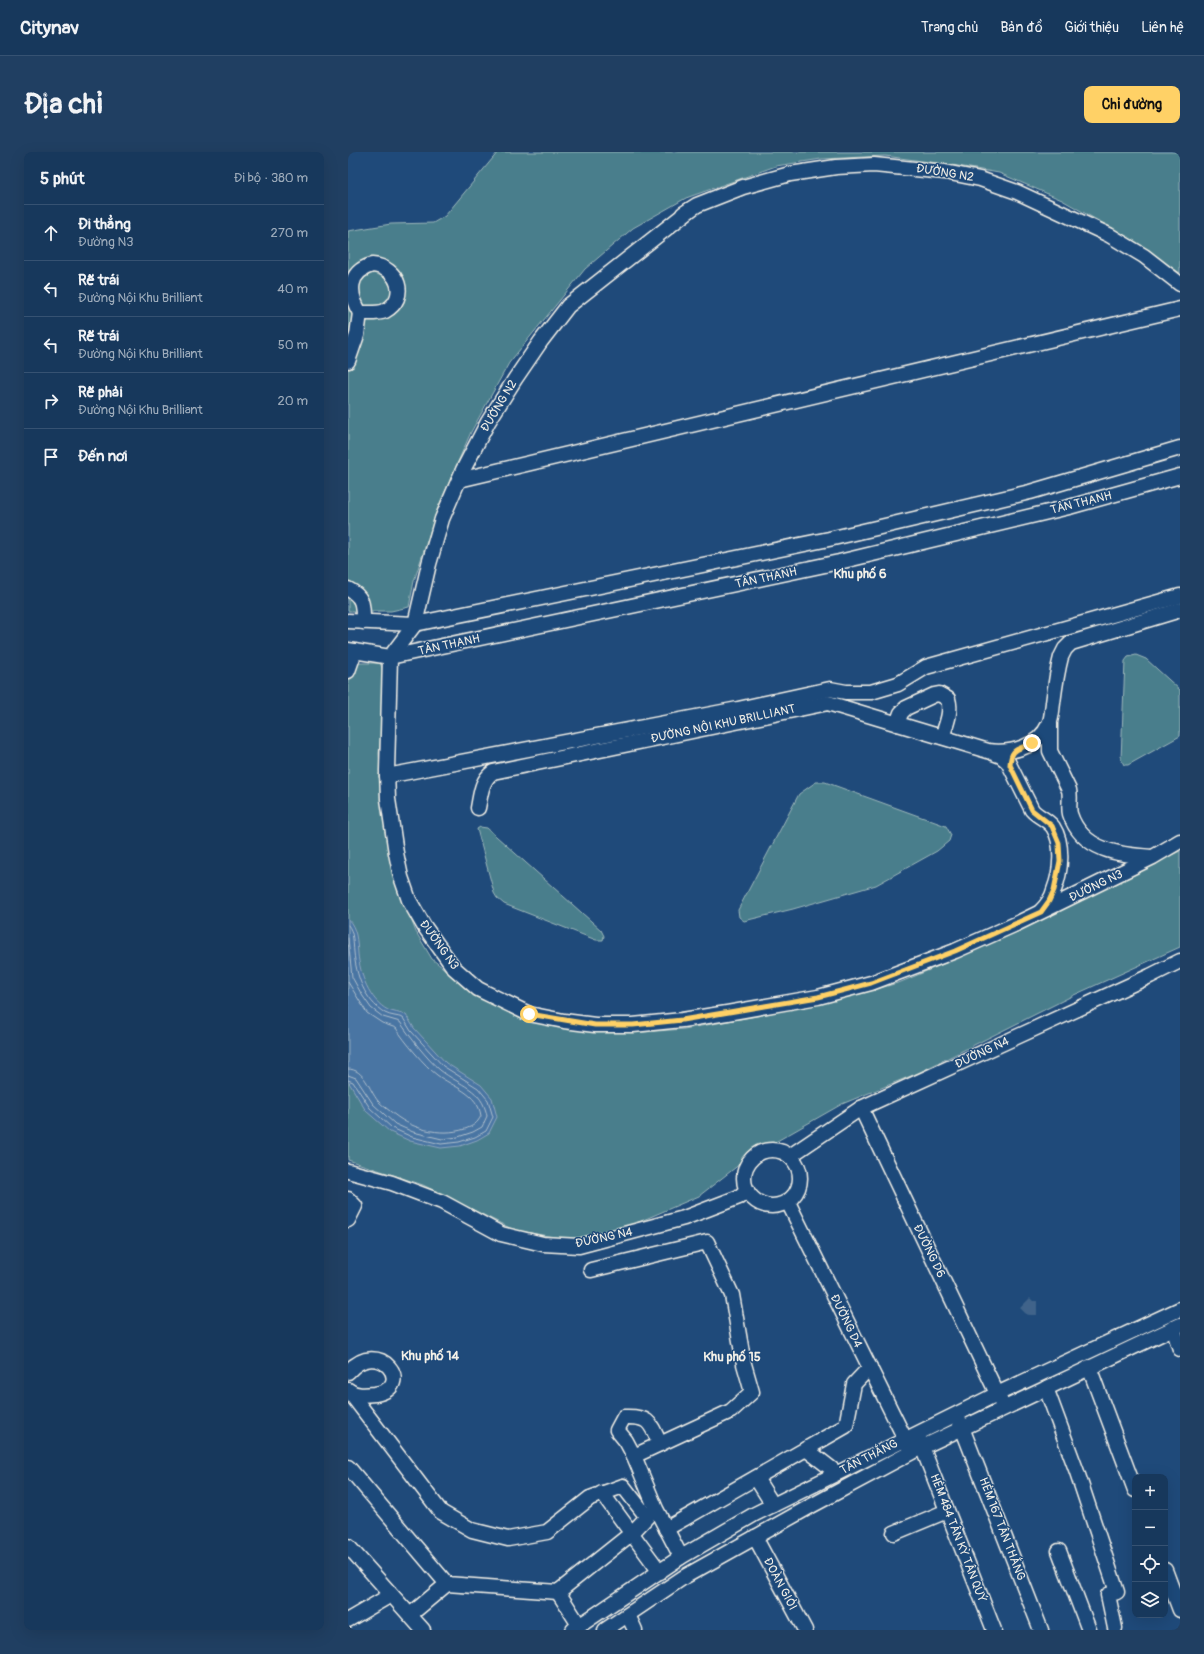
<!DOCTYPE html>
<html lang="vi">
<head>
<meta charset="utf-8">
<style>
  body { margin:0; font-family:Pangolin,sans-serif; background:#203f62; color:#f1f3f6 }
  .controls { position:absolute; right:12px; bottom:12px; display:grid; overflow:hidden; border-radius:8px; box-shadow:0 4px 16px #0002 }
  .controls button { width:36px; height:36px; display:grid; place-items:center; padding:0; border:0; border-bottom:1px solid #365272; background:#17385c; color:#f1f3f6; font:20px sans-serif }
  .stop { position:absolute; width:12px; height:12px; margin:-9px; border:3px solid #ffd166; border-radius:50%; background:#fff }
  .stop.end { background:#ffd166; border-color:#fff; box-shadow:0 1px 4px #0008 }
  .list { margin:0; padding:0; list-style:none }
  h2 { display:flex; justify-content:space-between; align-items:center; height:52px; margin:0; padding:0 16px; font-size:17px }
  h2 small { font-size:13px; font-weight:400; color:#9eacbb }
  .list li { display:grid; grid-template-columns:26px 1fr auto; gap:12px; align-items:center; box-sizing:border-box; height:56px; padding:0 16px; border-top:1px solid #365272 }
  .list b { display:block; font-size:15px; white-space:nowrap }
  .list p { margin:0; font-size:13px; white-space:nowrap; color:#9eacbb }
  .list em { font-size:13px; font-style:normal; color:#9eacbb }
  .icon { flex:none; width:22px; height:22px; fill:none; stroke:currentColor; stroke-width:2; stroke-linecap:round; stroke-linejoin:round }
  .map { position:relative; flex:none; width:832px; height:1478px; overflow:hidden; border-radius:8px }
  header { display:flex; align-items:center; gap:24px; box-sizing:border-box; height:56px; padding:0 20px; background:#17385c; border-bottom:1px solid #365272 }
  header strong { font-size:19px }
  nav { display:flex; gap:22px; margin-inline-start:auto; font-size:14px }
  .intro { display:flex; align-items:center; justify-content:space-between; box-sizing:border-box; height:96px; padding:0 24px }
  h1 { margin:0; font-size:28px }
  .button { padding:10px 18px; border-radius:8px; background:#ffd166; color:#111; font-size:14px; font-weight:700 }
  main { display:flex; gap:24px; padding:0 24px }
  aside { flex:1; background:#17385c; border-radius:8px; box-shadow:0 4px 16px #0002 }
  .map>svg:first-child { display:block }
  .green { fill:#497e8c; stroke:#9eb8ba }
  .water { fill:#4874a3; stroke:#8da6bf }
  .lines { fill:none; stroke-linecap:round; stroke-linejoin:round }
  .shore { stroke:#afbfcc; stroke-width:1 }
  .minor-tunnel { stroke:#3f638a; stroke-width:14; stroke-dasharray:14 7; stroke-linecap:butt }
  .minor-casing { stroke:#f4f1e8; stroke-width:17 }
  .minor { stroke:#1f4a7a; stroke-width:14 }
  .route { stroke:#ffd166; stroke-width:5 }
  .labels { text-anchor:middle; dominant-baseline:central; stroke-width:3; stroke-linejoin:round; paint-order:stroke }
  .street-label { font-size:12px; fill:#f4f1e8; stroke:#1f4a7a }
  .neighbourhood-label { font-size:13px; font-weight:bold; fill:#f4f1e8; stroke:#1f4a7a }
</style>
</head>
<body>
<header>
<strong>Citynav</strong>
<nav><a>Trang chủ</a><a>Bản đồ</a><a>Giới thiệu</a><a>Liên hệ</a></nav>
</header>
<div class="intro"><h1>Địa chỉ</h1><a class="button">Chỉ đường</a></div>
<main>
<aside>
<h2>5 phút<small>Đi bộ · 380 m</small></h2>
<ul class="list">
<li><svg class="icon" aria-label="ahead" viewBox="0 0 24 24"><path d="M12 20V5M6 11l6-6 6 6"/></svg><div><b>Đi thẳng</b><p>Đường N3</p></div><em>270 m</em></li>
<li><svg class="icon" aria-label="left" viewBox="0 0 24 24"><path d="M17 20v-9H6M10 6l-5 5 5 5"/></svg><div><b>Rẽ trái</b><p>Đường Nội Khu Brilliant</p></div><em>40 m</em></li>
<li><svg class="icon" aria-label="left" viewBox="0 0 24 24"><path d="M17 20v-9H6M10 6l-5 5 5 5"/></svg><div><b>Rẽ trái</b><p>Đường Nội Khu Brilliant</p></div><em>50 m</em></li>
<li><svg class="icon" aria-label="right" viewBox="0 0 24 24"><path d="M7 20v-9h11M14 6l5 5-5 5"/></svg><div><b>Rẽ phải</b><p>Đường Nội Khu Brilliant</p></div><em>20 m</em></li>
<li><svg class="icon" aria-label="arrive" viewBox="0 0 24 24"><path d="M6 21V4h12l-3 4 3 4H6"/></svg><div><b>Đến nơi</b></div></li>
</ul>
</aside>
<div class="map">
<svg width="832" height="1478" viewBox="0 0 832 1478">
  <rect width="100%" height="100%" fill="#1f4a7a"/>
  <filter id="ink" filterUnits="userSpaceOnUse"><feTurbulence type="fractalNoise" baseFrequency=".025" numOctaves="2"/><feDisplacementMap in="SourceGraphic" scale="8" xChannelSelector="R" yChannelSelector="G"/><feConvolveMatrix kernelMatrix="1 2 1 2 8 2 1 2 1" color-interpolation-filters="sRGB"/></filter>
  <g filter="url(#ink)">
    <!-- green -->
    <g class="green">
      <polygon points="150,0 832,0 832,121 782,87 714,48 651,21 604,13 537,4 473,7 428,14 338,46 285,76 237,117 161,211 123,280 89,358 66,429 61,455 43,459 0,459 0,79 43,72 85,71 97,64"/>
      <polygon points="788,503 798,507 832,538 832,584 780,613 776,613 773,607 777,509 780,505"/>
      <polygon points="0,511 32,511 36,521 37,546 31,601 35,657 46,725 68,780 84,807 134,847 262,879 296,880 336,877 409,864 512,842 553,830 593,813 832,699 832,795 726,843 570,921 494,952 401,1005 351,1044 279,1075 223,1088 166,1078 75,1033 0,1008"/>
      <polygon points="468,630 477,630 598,674 603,683 601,689 589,699 528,733 445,757 396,769 391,765 390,758 451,642"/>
      <polygon points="132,675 139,676 253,778 256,784 255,788 248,788 156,752 149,746 146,741 129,677"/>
    </g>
    <!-- water -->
    <path class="water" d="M0,767C9,777 9,788 10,802C12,822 21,848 40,858C45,860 52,861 58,863L66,876L98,911L133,933L144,946L149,965L141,981L129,988L112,994L93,996L62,989L42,980L18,959L0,929Z"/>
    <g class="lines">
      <!-- shore -->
      <g class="shore">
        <path d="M0,773C6,780 5,791 6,800C8,823 16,848 37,861C42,864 50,864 55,866L63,879L95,914L130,936L140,948L145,965L138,979L127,985L111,990L93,992L64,985L44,976L22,956L5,930L0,928"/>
        <path d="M0,786L4,825L14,843L23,856L35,865L52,870C62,885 79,907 92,918C112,934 134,936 139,964L134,975L125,980L110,985L94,987L65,980L47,972L25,952L8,926L0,923"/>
        <path d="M0,830L19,861L34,871L48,876C56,889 77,914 89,923C105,935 130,941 133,964C129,972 125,974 117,977C92,985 62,977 42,959C38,956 34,953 30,949C21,938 17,917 0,917"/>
      </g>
      <!-- minor-tunnel -->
      <polyline class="minor-tunnel" points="677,1151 682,1156 689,1156"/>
      <defs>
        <g id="minor">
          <polyline points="343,57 220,154 193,189 167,227 140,270 115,318 94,367 81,412 67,472 42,505 39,619 40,647 48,701 53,725 61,748 76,774 106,816 130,837 181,862 216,869 247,873 285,873 334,868 379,861 470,845 523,831 607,799 668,772 805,705 832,689"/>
          <polyline points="335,62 349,53 395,35 442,22 488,15 526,13 597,20 632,27 669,40 761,83 796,104 832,132"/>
          <path d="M24,113C51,115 61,146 37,159C30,162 20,161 12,161C0,141 0,120 24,113Z"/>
          <polyline points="0,209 9,183 12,161"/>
          <polyline points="111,328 832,157"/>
          <path d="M0,437C16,445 15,454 15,470"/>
          <polyline points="0,469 67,472 481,387 682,340 832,296"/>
          <polyline points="0,498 42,505 491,410 721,355 832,324"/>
          <polyline points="0,519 7,499"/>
          <path d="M549,572L553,561L558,556L586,543L591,542L600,547C604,560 598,573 594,585"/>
          <path d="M702,572V599L721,638C723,646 720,654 722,662C734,699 772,703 804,705"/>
          <path d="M645,601L653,604L660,610L684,658C690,665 699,667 705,675C716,692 713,720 706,738C704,746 699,753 693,759"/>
          <polyline points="39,624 390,557 482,537 498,540 523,540 550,532 578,515 832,444"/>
          <path d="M130,656C133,641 133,629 145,620L480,551L640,599C663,602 691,595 701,572C704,566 704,557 705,551C707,535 709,520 713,505L717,497L723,491L832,458"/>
          <polyline points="513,956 653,1250"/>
          <circle cx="424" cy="1026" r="28"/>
          <polyline points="442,1004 513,956 802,824 832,809"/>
          <polyline points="0,1019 44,1031 94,1050 153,1082 195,1092 231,1094 280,1081 336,1066 391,1045 399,1038"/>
          <polyline points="0,1047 7,1054 0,1068"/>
          <polyline points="440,1050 561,1295"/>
          <polyline points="243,1118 359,1090 384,1143 396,1212 404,1240 383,1259 286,1304 308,1357 333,1405"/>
          <polyline points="825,1176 832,1197"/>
          <polyline points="741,1215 787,1338"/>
          <path d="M0,1220C31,1184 69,1235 27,1242C17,1243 8,1244 0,1238"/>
          <polyline points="698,1236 729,1320 769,1440 760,1443 767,1476"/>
          <polyline points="0,1238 93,1360 124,1378 160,1387 199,1380 242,1346 275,1334 299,1365 284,1381 210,1440 99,1432 0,1315"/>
          <polyline points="611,1268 693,1478"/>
          <polyline points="571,1287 646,1478"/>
          <polyline points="458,1297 489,1321"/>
          <path d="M286,1304L278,1289L269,1278L276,1265C301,1264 302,1270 312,1292"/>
          <polyline points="408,1326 425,1353"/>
          <polyline points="254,1341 312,1420"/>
          <polyline points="318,1377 498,1274 506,1232 522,1215"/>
          <polyline points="546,1381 599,1359"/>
          <polyline points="407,1385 457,1478"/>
          <polyline points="0,1394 75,1478"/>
          <polyline points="711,1399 741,1478"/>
          <polyline points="817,1418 832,1458"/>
          <polyline points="210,1440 231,1473"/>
          <polyline points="62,1463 99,1432"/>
          <polyline points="280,1463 287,1478"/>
          <polyline points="0,1468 43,1443"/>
          <polyline points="225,1478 333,1405 407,1362 649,1242 832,1157"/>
          <polyline points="257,1478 336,1425 463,1354 564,1300 832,1173"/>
        </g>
      </defs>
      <!-- minor casing -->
      <use href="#minor" class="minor-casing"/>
      <!-- minor -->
      <use href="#minor" class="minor"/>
    </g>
  </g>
  <g class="lines" filter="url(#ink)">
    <!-- route -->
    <path class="route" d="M181,862L247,873H285L334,868L470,845L523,831L607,799L693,760L701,749L706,738L712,709L711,691L704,674L684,658L662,613C663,595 671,598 684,591"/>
  </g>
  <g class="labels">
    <!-- street labels -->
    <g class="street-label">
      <text transform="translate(597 21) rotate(9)">ĐƯỜNG N2</text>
      <text transform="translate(151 254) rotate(-59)">ĐƯỜNG N2</text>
      <text transform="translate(733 351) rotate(-14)">TÂN THẠNH</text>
      <text transform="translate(418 426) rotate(-12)">TÂN THẠNH</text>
      <text transform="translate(101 493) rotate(-12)">TÂN THẠNH</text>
      <text transform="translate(375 572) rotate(-12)">ĐƯỜNG NỘI KHU BRILLIANT</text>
      <text transform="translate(748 734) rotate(-26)">ĐƯỜNG N3</text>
      <text transform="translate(91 793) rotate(54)">ĐƯỜNG N3</text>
      <text transform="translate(634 901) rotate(-25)">ĐƯỜNG N4</text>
      <text transform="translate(256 1086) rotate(-12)">ĐƯỜNG N4</text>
      <text transform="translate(581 1099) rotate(64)">ĐƯỜNG D6</text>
      <text transform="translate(498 1169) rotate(64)">ĐƯỜNG D4</text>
      <text transform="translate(521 1305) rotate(-27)">TÂN THẮNG</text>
      <text transform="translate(654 1377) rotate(69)">HẺM 167 TÂN THẮNG</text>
      <text transform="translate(610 1386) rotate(69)">HẺM 484 TÂN KỲ TÂN QUÝ</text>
      <text transform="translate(432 1432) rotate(62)">ĐOÀN GIỎI</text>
    </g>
    <!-- neighbourhood labels -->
    <g class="neighbourhood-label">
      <text x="512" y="422">Khu phố 6</text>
      <text x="82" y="1204">Khu phố 14</text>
      <text x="384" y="1205">Khu phố 15</text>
    </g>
  </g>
</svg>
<div class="controls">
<button>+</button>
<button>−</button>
<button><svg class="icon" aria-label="locate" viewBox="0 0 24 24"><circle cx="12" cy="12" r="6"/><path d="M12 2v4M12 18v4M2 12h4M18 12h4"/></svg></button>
<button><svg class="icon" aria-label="layers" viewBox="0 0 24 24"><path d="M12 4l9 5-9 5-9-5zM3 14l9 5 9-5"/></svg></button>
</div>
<div class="stop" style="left:181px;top:862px"></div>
<div class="stop end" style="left:684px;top:591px"></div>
</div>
</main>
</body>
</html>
